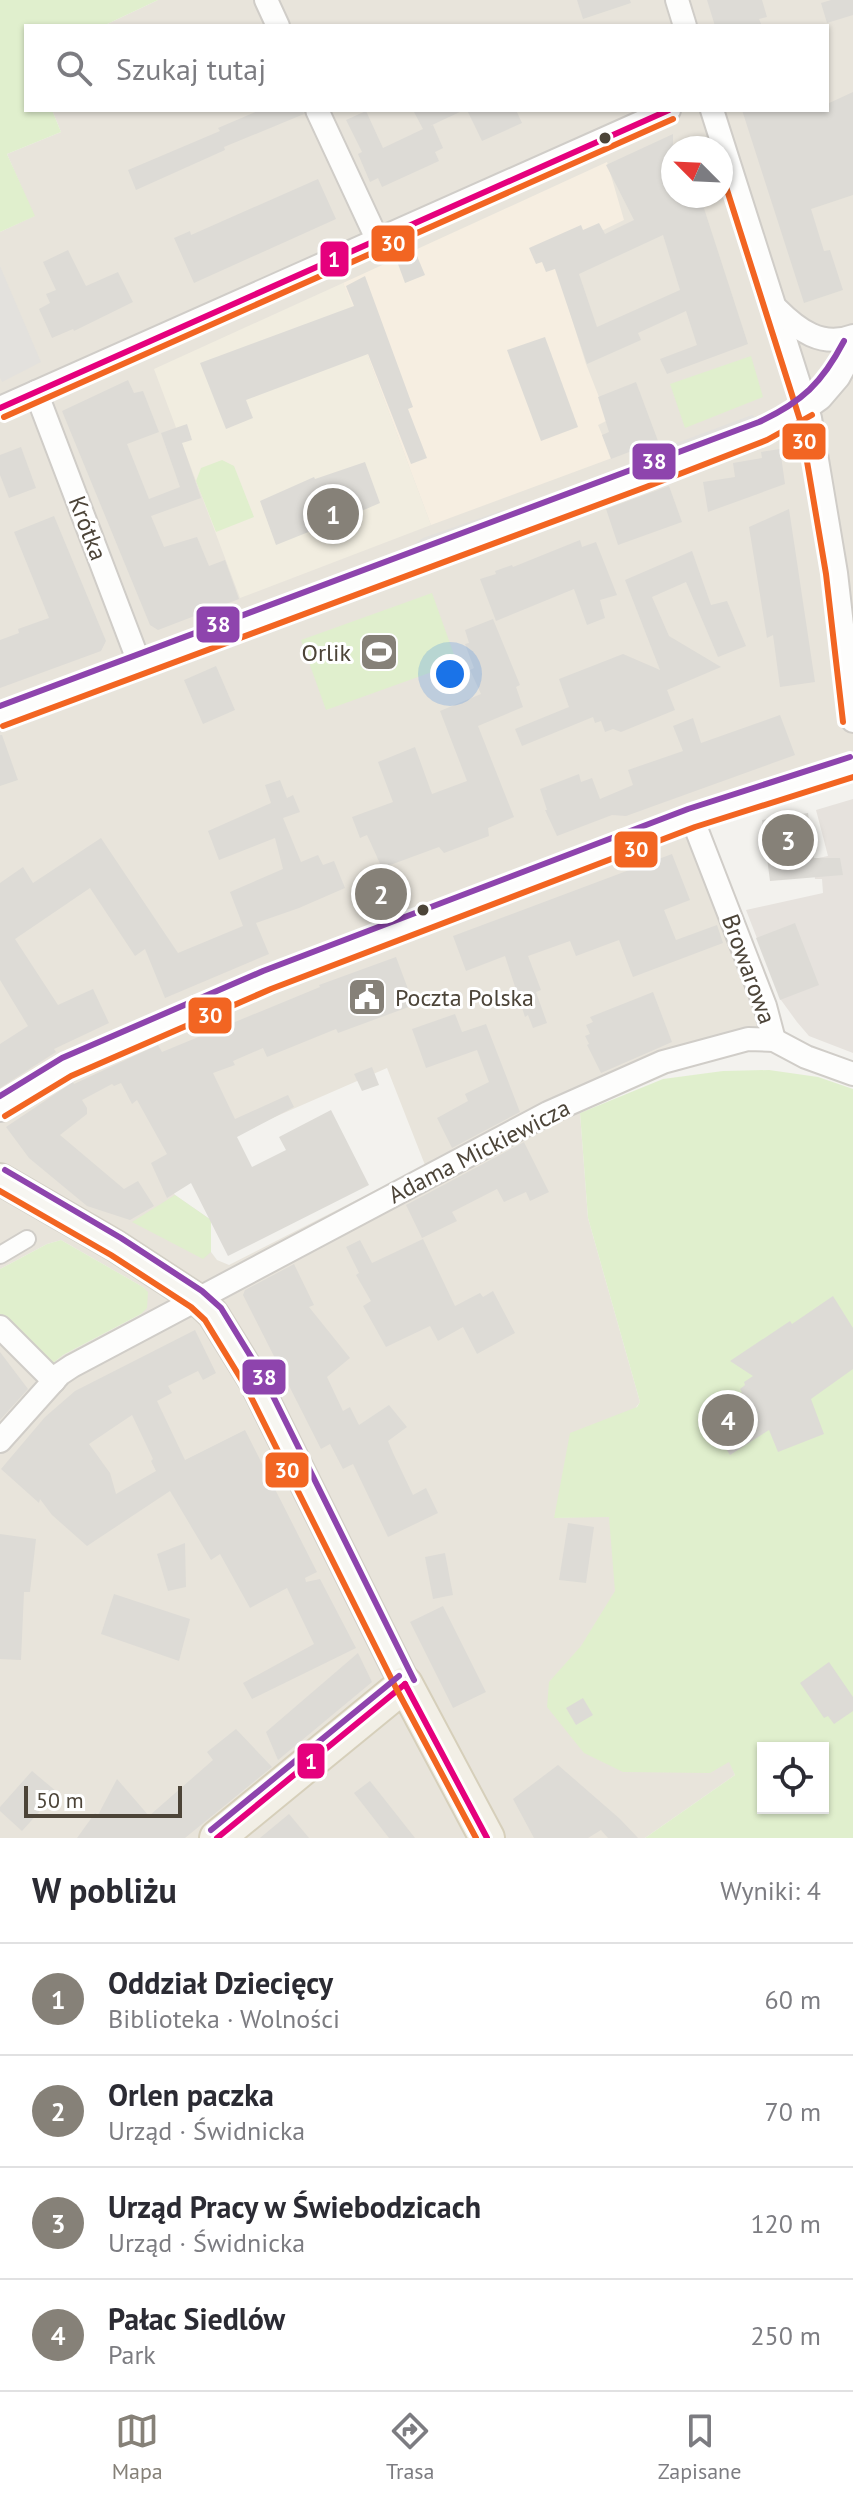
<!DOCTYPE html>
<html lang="pl">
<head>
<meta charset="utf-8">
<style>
  body { margin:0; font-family:"PT Sans",sans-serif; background:#f7f7f7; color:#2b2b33 }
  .controls { position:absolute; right:24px; bottom:24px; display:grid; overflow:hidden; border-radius:0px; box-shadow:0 2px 6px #0004 }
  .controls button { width:72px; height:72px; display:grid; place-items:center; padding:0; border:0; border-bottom:2px solid #e1e1e2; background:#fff; color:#2b2b33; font:40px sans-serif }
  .compass { position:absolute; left:661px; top:136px; width:72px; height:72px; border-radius:50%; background:#fff; box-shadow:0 2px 6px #0004; rotate:294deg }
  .scale { position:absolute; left:24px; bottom:20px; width:158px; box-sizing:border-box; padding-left:8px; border:4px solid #4c4438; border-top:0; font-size:22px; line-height:28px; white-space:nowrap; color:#4c4438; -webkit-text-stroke:6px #fff; paint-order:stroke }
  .you { position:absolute; left:450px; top:674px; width:28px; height:28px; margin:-20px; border:6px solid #fff; border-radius:50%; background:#1a73e8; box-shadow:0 0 0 12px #1a73e833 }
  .badge { display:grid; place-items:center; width:52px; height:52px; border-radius:50%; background:#868178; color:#fff; font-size:26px; font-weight:700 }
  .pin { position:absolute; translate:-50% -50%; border:4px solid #fff; box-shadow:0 2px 8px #0006 }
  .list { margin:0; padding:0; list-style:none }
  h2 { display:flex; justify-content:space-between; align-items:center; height:104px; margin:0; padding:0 32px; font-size:34px }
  h2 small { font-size:26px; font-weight:400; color:#7c7c81 }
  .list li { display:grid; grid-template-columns:52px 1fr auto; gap:24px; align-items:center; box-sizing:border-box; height:112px; padding:0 32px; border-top:2px solid #e1e1e2 }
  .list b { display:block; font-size:30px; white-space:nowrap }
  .list p { margin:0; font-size:26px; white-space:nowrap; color:#7c7c81 }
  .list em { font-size:26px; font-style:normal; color:#7c7c81 }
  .icon { flex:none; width:44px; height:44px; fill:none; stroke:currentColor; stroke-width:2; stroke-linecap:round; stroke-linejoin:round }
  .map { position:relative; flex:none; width:853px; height:1838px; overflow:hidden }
  .search { position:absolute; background:#fff; box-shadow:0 2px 6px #0004; left:24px; right:24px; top:24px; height:88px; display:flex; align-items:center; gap:20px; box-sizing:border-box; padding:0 28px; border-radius:0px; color:#7c7c81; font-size:30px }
  .sheet { height:552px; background:#fff }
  nav { display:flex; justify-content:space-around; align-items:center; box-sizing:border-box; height:112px; border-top:2px solid #e1e1e2; background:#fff; font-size:22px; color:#7c7c81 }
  nav a { display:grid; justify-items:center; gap:4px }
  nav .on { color:#868178 }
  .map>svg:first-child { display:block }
  .residential { fill:#e8e4db; fill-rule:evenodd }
  .commercial { fill:#f6eee1 }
  .industrial { fill:#e6e2dd }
  .education { fill:#f1ede0 }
  .green { fill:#e0efcd; fill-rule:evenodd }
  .parking { fill:#e3e1dd }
  .building { fill:#dddbd6; fill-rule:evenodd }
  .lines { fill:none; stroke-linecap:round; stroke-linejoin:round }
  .pedestrian-casing { stroke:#d0cdc8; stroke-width:20 }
  .minor-casing { stroke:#d0cdc8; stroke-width:26 }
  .tertiary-casing { stroke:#d0cdc8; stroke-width:30 }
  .secondary-casing { stroke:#d3cfc5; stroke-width:34 }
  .primary-casing { stroke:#d6cfba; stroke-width:38 }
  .pedestrian { stroke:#fdfdfc; stroke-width:16 }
  .minor { stroke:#fdfdfc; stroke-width:22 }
  .tertiary { stroke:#fdfdfc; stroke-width:26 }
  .secondary { stroke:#f7f6f1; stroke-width:30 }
  .primary { stroke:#f2efe6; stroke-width:34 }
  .bus-1-casing { stroke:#fff; stroke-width:12 }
  .bus-2-casing { stroke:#fff; stroke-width:12 }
  .bus-3-casing { stroke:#fff; stroke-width:12 }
  .bus-1 { stroke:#e5007d; stroke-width:6 }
  .bus-2 { stroke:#f26522; stroke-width:6 }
  .bus-3 { stroke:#8e44ad; stroke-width:6 }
  .bus-dot { fill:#4c4438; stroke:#fff; stroke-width:3 }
  .labels { text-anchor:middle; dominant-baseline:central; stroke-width:6; stroke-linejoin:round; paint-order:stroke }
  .street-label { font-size:24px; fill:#4c4438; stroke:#fff }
  .poi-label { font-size:24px; fill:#4c4438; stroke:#fff; text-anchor:end }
  .line-badge { stroke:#fff; stroke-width:3 }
  .badge-label { font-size:22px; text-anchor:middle; font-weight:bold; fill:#fff }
</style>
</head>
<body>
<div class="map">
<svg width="853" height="1838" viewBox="0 0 853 1838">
  <rect width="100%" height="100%" fill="#f3f2ee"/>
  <!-- residential -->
  <path class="residential" d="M158,0H853V761L689,816L769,1032L550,1111L580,1113L588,1218L640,1402L555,1518L601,1516L648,1521L674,1584L689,1652L735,1775L645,1838H0V1315L37,1355L52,1364L63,1355L141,1314L148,1293L143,1287L61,1240L47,1244L0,1269V232L34,216L7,154L61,132L52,110H827V26H103ZM673,148H721V196H673ZM387,1068L425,1165L229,1265L217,1260L211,1252V1220L175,1195L158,1168Z"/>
  <!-- commercial -->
  <polygon class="commercial" points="607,162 624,220 552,255 586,364 608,420 598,425 612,458 431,525 351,311 353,309 343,283"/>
  <!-- industrial -->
  <polygon class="industrial" points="853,799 853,1053 809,1036 797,1022 781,1000 746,910 823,893 822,879 815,879 813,859 828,856 816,810"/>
  <!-- education -->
  <polygon class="education" points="343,283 354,309 351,311 431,525 240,598 154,369"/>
  <!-- green -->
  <g class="green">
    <polygon points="0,0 158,0 103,26 26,26 26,110 52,110 61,132 7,154 35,216 0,232"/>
    <polygon points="751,356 763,397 685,428 670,384"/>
    <polygon points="222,460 234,466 254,517 216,532 196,481 201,468"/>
    <polygon points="432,593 457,663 326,710 301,640"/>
    <path d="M769,1070L818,1077L853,1089V1838H645L735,1775L729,1762L710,1773L623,1772L584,1753L547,1707L549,1682L581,1646L615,1591L609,1517L554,1518L570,1433L637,1407L640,1402L588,1218L580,1113L663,1079L723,1071ZM763,1748H823V1808H763Z"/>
    <polygon points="175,1195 211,1220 211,1252 203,1259 132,1222"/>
    <polygon points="61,1240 143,1287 148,1292 147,1308 141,1314 63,1355 52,1364 37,1355 0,1315 0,1269 47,1244"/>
  </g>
  <!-- parking -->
  <g class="parking">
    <polygon points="0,266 41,362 2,382 0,378"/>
    <polygon points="752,415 761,422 653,464 636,458"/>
    <polygon points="503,510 519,518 373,574 423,538"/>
  </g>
  <!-- building -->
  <g class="building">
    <polygon points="577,0 630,0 631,3 583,19"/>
    <polygon points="707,0 762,0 767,17 759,19 762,26 715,26"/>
    <polygon points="831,0 853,0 853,15 827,23 821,3"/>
    <polygon points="853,92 853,195 811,209 824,251 830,250 843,290 804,303 742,110 827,110 827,104"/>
    <polygon points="260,110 303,110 304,114 224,147 225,150 136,190 128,170 220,131 218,128"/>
    <polygon points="413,110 464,110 430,126 433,125 443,148 435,152 439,161 382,187 378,178 370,182 358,154 362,152 346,120 366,111 383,148 423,129"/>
    <polygon points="467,110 516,110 522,123 482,141"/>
    <path d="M673,134V196H700L748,344L667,374L660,359L697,345L686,311L638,333L641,340L587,364L555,269L546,272L542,262L536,264L529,248L581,225L583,230L599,223L605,234L634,220L606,165ZM663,235L680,290L597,327L579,274Z"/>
    <polygon points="318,179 336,219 194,283 174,238 190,231 191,235"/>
    <polygon points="68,250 86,286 118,272 133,302 74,331 73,329 52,338 39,309 50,303 46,294 56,290 43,262"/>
    <polygon points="417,256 425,275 405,283 398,264"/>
    <polygon points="365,276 413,407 408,409 427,458 411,464 368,354 246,400 253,418 226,429 200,363 354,306 346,286"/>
    <polygon points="545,337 578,427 541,441 507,350"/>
    <polygon points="128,380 134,393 143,391 159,432 127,444 149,499 180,487 161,433 187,424 192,440 182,443 201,498 151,516 164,547 197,537 209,566 225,560 239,599 158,630 150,625 62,411"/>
    <polygon points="636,382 658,441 611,459 602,435 609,432 598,397"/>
    <polygon points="21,447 36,488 9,498 0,475 0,455"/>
    <polygon points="780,449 785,484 708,512 703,482 735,477 733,463 762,458 761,452"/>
    <polygon points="365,462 380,503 331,524 332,527 318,532 316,529 276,545 260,501 314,477 315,479"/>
    <polygon points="669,486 682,522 618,545 606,509"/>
    <polygon points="789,509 815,682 780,687 773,635 767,638 749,527"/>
    <polygon points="54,516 106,641 101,651 0,688 0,640 19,633 18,629 49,618 14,532"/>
    <polygon points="580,540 582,547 596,542 617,595 600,600 605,618 587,625 574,589 496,621 480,579 496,574 495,571 512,565 513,567"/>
    <polygon points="692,551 711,605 727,601 746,646 718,657 686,582 652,597 669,636 721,667 667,690 675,710 621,732 613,729 605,732 601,721 595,723 593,717 522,746 515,729 569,707 559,679 623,654 660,670 625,580"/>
    <polygon points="493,619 520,685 516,687 523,707 478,726 514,817 488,828 489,836 444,853 439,847 382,868 367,835 360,838 352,817 393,802 378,762 415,747 432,794 467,781 440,711 481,694 470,670 474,668 465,644 469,643 465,630"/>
    <polygon points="216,666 235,710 203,724 184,680"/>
    <polygon points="780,715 795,755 626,816 612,815 557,836 545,810 547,810 540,789 579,774 581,782 592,778 600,799 633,785 628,770 683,751 673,726 693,718 701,743"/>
    <polygon points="0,735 2,735 18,780 0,786"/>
    <polygon points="280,780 287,798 293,795 300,812 283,818 301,862 318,855 323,865 334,861 345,888 299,908 256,923 269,954 165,998 145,949 135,956 90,888 15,939 58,1005 93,989 109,1023 54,1049 56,1052 0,1088 0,1044 28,1026 0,980 0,883 23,867 33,883 101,838 178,953 243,926 230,892 283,869 275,838 219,860 208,831 271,803 265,785"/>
    <polygon points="808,813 814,858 840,858 843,875 770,881 762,820"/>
    <polygon points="672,854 690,900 664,910 676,940 717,925 723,943 633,977 619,940 576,956 570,941 528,956 541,990 536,992 547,1023 533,1028 528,1015 525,1017 505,956 466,971 453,936"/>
    <polygon points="388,879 397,901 374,910 365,888"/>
    <polygon points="795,923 819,985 780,1000 756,938"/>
    <polygon points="396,957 414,1005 338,1033 336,1029 267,1057 263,1048 233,1061 235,1065 213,1073 235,1119 288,1095 294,1107 237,1137 252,1167 286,1150 279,1137 331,1110 369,1185 228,1256 191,1183 167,1198 151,1163 167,1154 137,1100 132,1104 121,1083 114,1086 112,1084 82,1100 87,1108 87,1114 60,1135 124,1189 138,1181 154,1206 130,1220 87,1206 29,1158 6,1127 73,1082 74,1084 147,1050 158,1045 162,1052 320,987 319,985"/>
    <polygon points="653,992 672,1042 601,1073 587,1045 589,1044 585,1036 590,1034 586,1025 593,1022 590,1017"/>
    <polygon points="455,1014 462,1032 486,1024 520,1112 452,1148 437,1118 468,1101 465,1094 489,1082 477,1050 426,1068 412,1029"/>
    <polygon points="372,1067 379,1085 362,1091 354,1074"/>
    <polygon points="524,1142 549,1192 530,1201 526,1192 504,1202 497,1189 452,1212 457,1221 422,1238 406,1205"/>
    <polygon points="423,1239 455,1306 480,1293 483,1297 493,1291 515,1333 477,1354 463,1327 438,1341 430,1326 386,1347 363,1306 371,1301 356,1275 359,1273 346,1247 360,1240 372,1263"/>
    <polygon points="294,1264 314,1305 309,1307 350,1358 327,1377 343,1411 350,1407 359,1425 389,1405 407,1427 388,1441 393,1453 413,1495 426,1488 438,1513 388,1537 353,1464 343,1469 330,1444 321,1449 243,1295 245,1290"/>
    <polygon points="833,1296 853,1328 853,1369 811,1399 824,1434 778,1452 769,1430 730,1455 704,1415 742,1392 740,1389 745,1385 744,1382 753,1376 730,1361 790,1321 792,1324"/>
    <path d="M195,1330L216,1373L203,1380L198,1371L168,1386L172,1393L157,1401L185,1460L245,1430L317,1572L305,1578L306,1582L320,1579L356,1648L252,1699L243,1683L314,1644L287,1588L250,1608L220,1554L211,1560L170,1491L87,1546L52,1515L40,1499L39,1503L1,1469L45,1417L75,1391ZM132,1415L153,1459L151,1461L156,1471L116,1494L110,1473L89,1444Z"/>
    <polygon points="0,1352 28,1389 0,1420"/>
    <polygon points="568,1523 594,1527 586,1583 559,1580"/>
    <polygon points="0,1534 36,1539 30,1592 24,1592 21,1660 0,1659"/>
    <polygon points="185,1543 186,1587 168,1591 157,1554"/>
    <polygon points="445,1553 453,1595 433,1599 425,1557"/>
    <polygon points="114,1594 190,1619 179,1661 101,1634"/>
    <polygon points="443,1606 486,1692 453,1708 410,1622"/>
    <polygon points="358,1653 372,1682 278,1760 266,1732"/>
    <polygon points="829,1662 853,1697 853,1711 834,1724 828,1716 824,1718 800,1683"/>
    <polygon points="583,1698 593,1715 576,1725 566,1708"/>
    <polygon points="236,1729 272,1767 185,1838 77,1838 95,1813 98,1815 117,1779 149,1816 213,1760 207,1752"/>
    <polygon points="558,1765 620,1819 638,1838 608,1838 601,1830 588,1838 534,1838 513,1799"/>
    <polygon points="32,1771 57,1792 22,1831 0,1811 0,1807"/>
    <polygon points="370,1781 415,1838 389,1838 354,1793"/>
    <polygon points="289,1814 309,1838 260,1838"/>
  </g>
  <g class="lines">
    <defs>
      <polyline id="pedestrian" points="0,1255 27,1239"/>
      <g id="minor">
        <polyline points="266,0 278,26"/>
        <polyline points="677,0 685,26"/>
        <polyline points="317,110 378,241"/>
        <polyline points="712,110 810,418 836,573 853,721"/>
        <path d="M777,309C798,330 822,348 853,336"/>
        <polyline points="36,392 140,665"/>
        <polyline points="0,408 669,110"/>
        <polyline points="692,818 765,1006 774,1040"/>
        <polyline points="0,1327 54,1381"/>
        <polyline points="0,1441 60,1374 72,1366 548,1113 663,1062 748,1039 774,1040 806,1057 853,1074"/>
      </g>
      <g id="tertiary">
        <polyline points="0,717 642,478 763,431 787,420 819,397 837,376 853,346"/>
        <polyline points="0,1108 66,1067 267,980 692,818 853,767"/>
      </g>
      <polyline id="secondary" points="0,1179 116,1246 197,1299 213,1314 255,1382 405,1684"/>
      <polyline id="primary" points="217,1838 405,1684 487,1838"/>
    </defs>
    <!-- pedestrian casing -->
    <use href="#pedestrian" class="pedestrian-casing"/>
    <!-- minor casing -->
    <use href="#minor" class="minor-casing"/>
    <!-- tertiary casing -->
    <use href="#tertiary" class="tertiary-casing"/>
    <!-- secondary casing -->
    <use href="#secondary" class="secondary-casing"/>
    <!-- primary casing -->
    <use href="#primary" class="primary-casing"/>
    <!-- pedestrian -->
    <use href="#pedestrian" class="pedestrian"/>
    <!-- minor -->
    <use href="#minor" class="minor"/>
    <!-- tertiary -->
    <use href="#tertiary" class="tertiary"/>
    <!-- secondary -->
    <use href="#secondary" class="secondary"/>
    <!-- primary -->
    <use href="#primary" class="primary"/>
    <defs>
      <g id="bus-1">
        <polyline points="0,408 669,110"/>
        <polyline points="405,1684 487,1838"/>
        <polyline points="217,1838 405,1684"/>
      </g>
      <g id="bus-2">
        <polyline points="721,171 800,420 826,574 843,722"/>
        <polyline points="4,417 673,119"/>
        <polyline points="3,726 646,487 767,440 812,415"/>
        <polyline points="5,1116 71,1076 271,989 695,827 853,777"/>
        <polyline points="0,1191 111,1255 191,1307 205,1320 246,1387 396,1688 476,1838"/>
      </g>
      <g id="bus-3">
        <path d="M0,706L759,422C802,402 822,383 844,341"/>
        <polyline points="0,1096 62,1058 263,971 688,809 850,757"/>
        <polyline points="5,1170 121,1238 202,1291 221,1308 264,1378 414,1680"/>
        <polyline points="211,1830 399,1676"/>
      </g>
    </defs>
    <!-- bus-1 casing -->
    <use href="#bus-1" class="bus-1-casing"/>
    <!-- bus-2 casing -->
    <use href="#bus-2" class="bus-2-casing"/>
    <!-- bus-3 casing -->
    <use href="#bus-3" class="bus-3-casing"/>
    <!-- bus-1 -->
    <use href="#bus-1" class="bus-1"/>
    <!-- bus-2 -->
    <use href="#bus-2" class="bus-2"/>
    <!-- bus-3 -->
    <use href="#bus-3" class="bus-3"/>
  </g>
  <!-- icons -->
  <defs>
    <symbol id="stadium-square" viewBox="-11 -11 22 22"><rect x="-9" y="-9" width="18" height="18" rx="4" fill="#868178" stroke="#fff"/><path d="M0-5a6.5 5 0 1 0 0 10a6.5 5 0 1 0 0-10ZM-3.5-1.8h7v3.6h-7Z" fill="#fff"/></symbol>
    <symbol id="civic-square" viewBox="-11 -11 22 22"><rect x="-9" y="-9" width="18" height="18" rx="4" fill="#868178" stroke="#fff"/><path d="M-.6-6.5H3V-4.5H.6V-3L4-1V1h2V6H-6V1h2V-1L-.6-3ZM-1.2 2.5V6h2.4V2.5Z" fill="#fff"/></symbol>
  </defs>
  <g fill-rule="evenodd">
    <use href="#stadium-square" x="357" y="630" width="44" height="44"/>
    <use href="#civic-square" x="345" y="975" width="44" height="44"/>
  </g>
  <!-- markers -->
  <g class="bus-dot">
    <circle cx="605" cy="138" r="7"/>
    <circle cx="423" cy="910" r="7"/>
  </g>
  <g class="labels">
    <!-- street labels -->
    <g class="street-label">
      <text transform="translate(88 528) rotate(69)">Krótka</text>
      <text transform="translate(749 969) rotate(70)">Browarowa</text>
      <text transform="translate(479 1151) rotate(-27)">Adama Mickiewicza</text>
    </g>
    <!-- poi labels -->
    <g class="poi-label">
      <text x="351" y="652">Orlik</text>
      <text x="395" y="997" text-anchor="start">Poczta Polska</text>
    </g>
  </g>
  <g class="line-badge">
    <rect x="370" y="224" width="46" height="39" rx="8" fill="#f26522"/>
    <rect x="319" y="240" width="31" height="38" rx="8" fill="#e5007d"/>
    <rect x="781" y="422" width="46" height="39" rx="8" fill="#f26522"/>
    <rect x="631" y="442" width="46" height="39" rx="8" fill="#8e44ad"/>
    <rect x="195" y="605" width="46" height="39" rx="8" fill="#8e44ad"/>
    <rect x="613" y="830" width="46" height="39" rx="8" fill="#f26522"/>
    <rect x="187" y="996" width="46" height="39" rx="8" fill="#f26522"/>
    <rect x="241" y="1358" width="46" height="38" rx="8" fill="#8e44ad"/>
    <rect x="264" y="1451" width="46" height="38" rx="8" fill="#f26522"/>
    <rect x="296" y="1742" width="30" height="38" rx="8" fill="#e5007d"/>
  </g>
  <g class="badge-label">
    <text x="393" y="251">30</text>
    <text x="334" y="267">1</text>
    <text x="804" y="449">30</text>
    <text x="654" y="469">38</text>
    <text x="218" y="632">38</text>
    <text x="636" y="857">30</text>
    <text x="210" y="1023">30</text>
    <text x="264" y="1385">38</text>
    <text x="287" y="1478">30</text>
    <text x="311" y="1769">1</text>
  </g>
</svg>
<div class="controls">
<button><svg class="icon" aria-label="locate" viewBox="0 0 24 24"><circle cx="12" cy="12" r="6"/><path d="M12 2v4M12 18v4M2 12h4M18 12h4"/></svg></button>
</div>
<svg class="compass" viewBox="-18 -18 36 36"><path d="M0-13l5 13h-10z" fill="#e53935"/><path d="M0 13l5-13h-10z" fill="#7c7c81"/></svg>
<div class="scale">50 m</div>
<div class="you"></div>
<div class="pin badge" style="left:333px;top:514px">1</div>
<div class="pin badge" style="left:381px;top:894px">2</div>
<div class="pin badge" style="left:788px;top:840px">3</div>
<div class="pin badge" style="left:728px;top:1420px">4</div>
<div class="search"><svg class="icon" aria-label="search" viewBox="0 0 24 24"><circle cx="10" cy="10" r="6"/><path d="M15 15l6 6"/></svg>Szukaj tutaj</div>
</div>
<section class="sheet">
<h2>W pobliżu<small>Wyniki: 4</small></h2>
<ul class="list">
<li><span class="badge">1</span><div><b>Oddział Dziecięcy</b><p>Biblioteka · Wolności</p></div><em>60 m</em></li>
<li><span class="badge">2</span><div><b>Orlen paczka</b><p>Urząd · Świdnicka</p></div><em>70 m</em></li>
<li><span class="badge">3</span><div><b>Urząd Pracy w Świebodzicach</b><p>Urząd · Świdnicka</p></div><em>120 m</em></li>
<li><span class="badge">4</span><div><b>Pałac Siedlów</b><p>Park</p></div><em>250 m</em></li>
</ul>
</section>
<nav>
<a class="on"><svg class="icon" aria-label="map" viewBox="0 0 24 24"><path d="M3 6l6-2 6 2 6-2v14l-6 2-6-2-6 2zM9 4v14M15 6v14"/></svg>Mapa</a>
<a><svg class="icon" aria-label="directions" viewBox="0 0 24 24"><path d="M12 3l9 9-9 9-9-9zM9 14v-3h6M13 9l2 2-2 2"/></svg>Trasa</a>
<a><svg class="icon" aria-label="saved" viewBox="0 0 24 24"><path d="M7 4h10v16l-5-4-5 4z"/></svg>Zapisane</a>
</nav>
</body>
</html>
